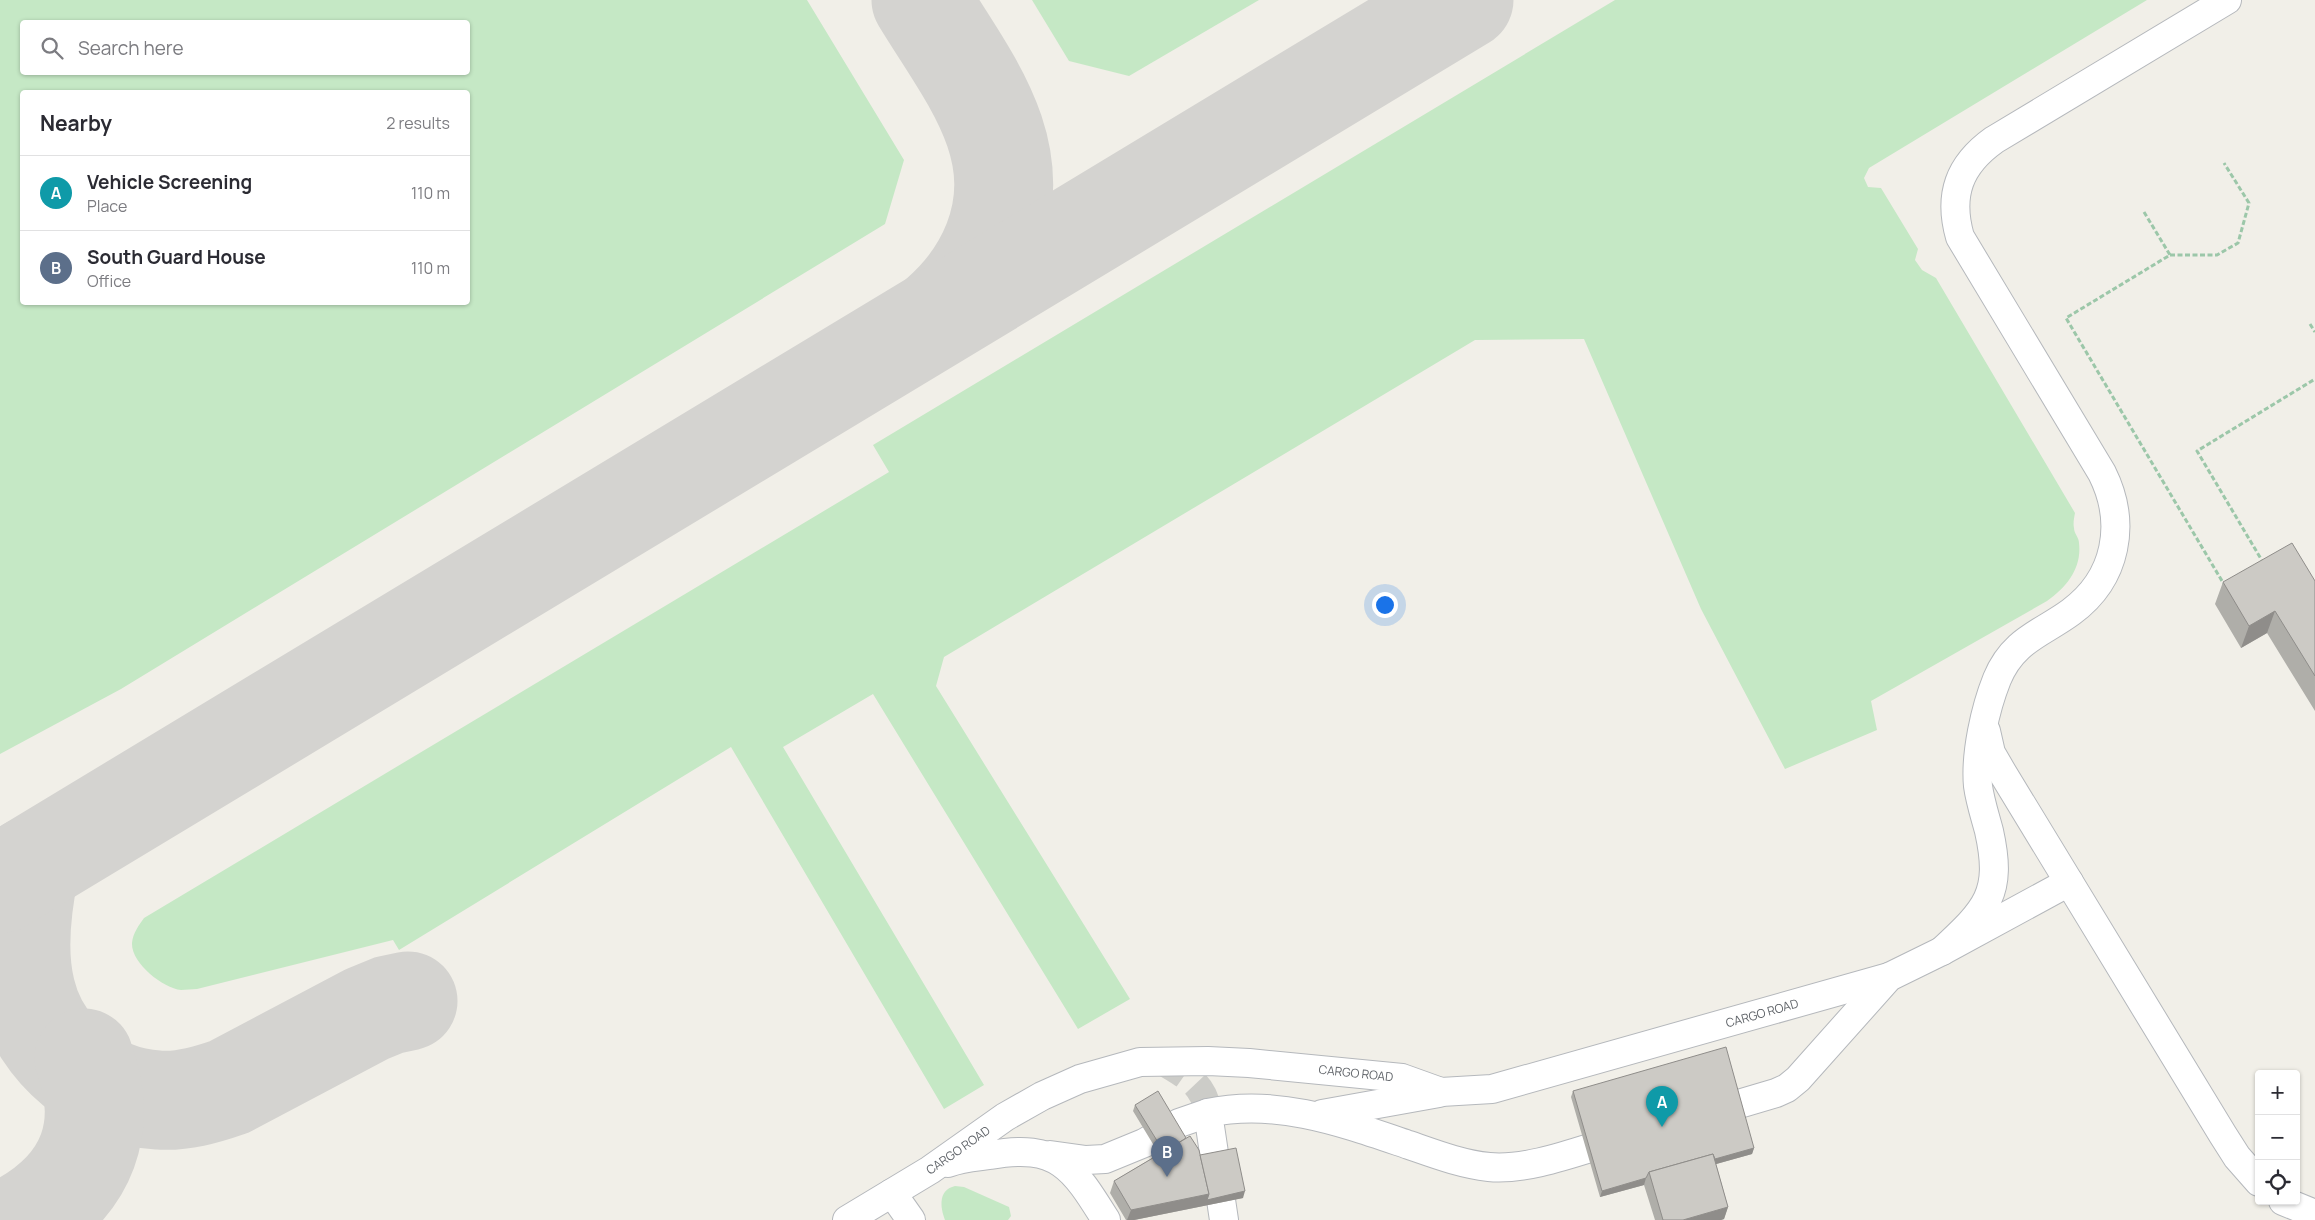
<!DOCTYPE html>
<html lang="en">
<head>
<meta charset="utf-8">
<style>
  body { margin:0; font-family:Manrope,sans-serif; background:#f2f2f3; color:#2b2b33 }
  .controls { position:absolute; right:15px; bottom:15px; display:grid; overflow:hidden; border-radius:5px; box-shadow:0 1px 4px #0004 }
  .controls button { width:45px; height:45px; display:grid; place-items:center; padding:0; border:0; border-bottom:1px solid #e1e1e2; background:#fff; color:#2b2b33; font:25px sans-serif }
  .you { position:absolute; left:1384px; top:604px; width:18px; height:18px; margin:-12px; border:4px solid #fff; border-radius:50%; background:#1a73e8; box-shadow:0 0 0 8px #1a73e833 }
  .badge { display:grid; place-items:center; width:32px; height:32px; border-radius:50%; background:#db2777; color:#fff; font-size:16px; font-weight:700 }
  .pin { position:absolute; translate:-50% -41px; filter:drop-shadow(0 1px 2px #0008) }
  .pin::after { content:''; position:absolute; top:26px; width:18px; height:15px; background:inherit; clip-path:polygon(0 0,100% 0,50% 100%) }
  .list { margin:0; padding:0; list-style:none }
  h2 { display:flex; justify-content:space-between; align-items:center; height:65px; margin:0; padding:0 20px; font-size:21px }
  h2 small { font-size:16px; font-weight:400; color:#7c7c81 }
  .list li { display:grid; grid-template-columns:32px 1fr auto; gap:15px; align-items:center; box-sizing:border-box; height:75px; padding:0 20px; border-top:1px solid #e1e1e2 }
  .list b { display:block; font-size:19px; white-space:nowrap }
  .list p { margin:0; font-size:16px; white-space:nowrap; color:#7c7c81 }
  .list em { font-size:16px; font-style:normal; color:#7c7c81 }
  .icon { flex:none; width:28px; height:28px; fill:none; stroke:currentColor; stroke-width:2; stroke-linecap:round; stroke-linejoin:round }
  .map { position:relative; flex:none; width:2315px; height:1220px; overflow:hidden }
  .search { position:absolute; background:#fff; box-shadow:0 1px 4px #0004; left:20px; top:20px; width:450px; height:55px; display:flex; align-items:center; gap:12px; box-sizing:border-box; padding:0 18px; border-radius:5px; color:#7c7c81; font-size:19px }
  .panel { position:absolute; background:#fff; box-shadow:0 1px 4px #0004; left:20px; top:90px; width:450px; height:215px; border-radius:5px }
  .map>svg:first-child { display:block }
  .green { fill:#c5e8c5; fill-rule:evenodd }
  .lines { fill:none; stroke-linecap:round; stroke-linejoin:round }
  .taxiway { stroke:#d4d3d0; stroke-width:99 }
  .minor-tunnel { stroke:#ccccc8; stroke-width:28; stroke-dasharray:28 14; stroke-linecap:butt }
  .minor-casing { stroke:#b5b8bc; stroke-width:30 }
  .path { stroke:#9cc7a9; stroke-width:3; stroke-dasharray:5 2.5; stroke-linecap:butt }
  .minor { stroke:#fff; stroke-width:28 }
  .wall { fill:#afaea9 }
  .shaded-wall { fill:#8f8d8a }
  .building { fill:#cccac5; stroke:#8f8d8a }
  .labels { text-anchor:middle; dominant-baseline:central; stroke-width:4.5; stroke-linejoin:round; paint-order:stroke }
  .street-label { font-size:12px; fill:#5f6368; stroke:#fff }
</style>
</head>
<body>
<div class="map">
<svg width="2315" height="1220" viewBox="0 0 2315 1220">
  <rect width="100%" height="100%" fill="#f1efe8"/>
  <!-- green -->
  <g class="green">
    <path d="M0,0H807L904,160L885,224L121,689L0,754ZM468,22V72H22V22ZM468,92V302H22V92Z"/>
    <polygon points="1032,0 1259,0 1129,76 1069,61"/>
    <path d="M1615,0H2147L1869,168L1864,178L1868,187L1881,188L1918,249L1915,260L1922,270L1936,278L2075,513C2074,518 2073,524 2074,528C2074,534 2079,537 2079,543C2082,568 2067,587 2047,601L1871,701L1877,730L1785,769L1701,609L1584,339L1475,340L944,657L936,686L1130,999L1078,1029L873,694L783,747L984,1085L944,1109L731,747L399,950L393,940L197,989C192,989 186,990 181,990C163,988 131,963 132,943C133,933 139,925 144,918L889,472L873,445Z"/>
    <path d="M955,1186L964,1187L1009,1207L1011,1216L1008,1220H945C940,1207 938,1190 955,1186Z"/>
  </g>
  <g class="lines">
    <!-- taxiway -->
    <g class="taxiway">
      <path d="M921,0C967,76 1029,147 993,241C982,269 963,295 940,315"/>
      <path d="M30,866C22,905 16,951 26,991C40,1051 97,1097 158,1100C182,1102 206,1095 229,1087L367,1014L389,1005L408,1001"/>
      <polyline points="0,884 1464,0"/>
      <path d="M25,1220C88,1183 109,1127 84,1058"/>
    </g>
    <!-- minor-tunnel -->
    <path class="minor-tunnel" d="M1161,1060C1185,1076 1204,1082 1208,1113"/>
    <defs>
      <g id="minor">
        <polyline points="1986,731 1991,753 2002,772 2223,1135 2237,1157 2259,1182"/>
        <path d="M1942,951C1987,909 2003,894 1989,831C1985,816 1980,801 1978,786C1975,754 1985,709 1997,679C2013,640 2041,634 2071,612C2117,578 2127,523 2102,473L1960,237C1948,195 1959,165 1994,140L2227,0"/>
        <polyline points="1322,1114 1439,1093"/>
        <polyline points="1705,1114 1776,1093 1787,1088 1798,1079 1889,977 1942,951 2069,882"/>
        <polyline points="1050,1155 1086,1160 1105,1159 1144,1143 1179,1123 1208,1113"/>
        <path d="M948,1163C961,1158 976,1157 990,1155C1058,1143 1073,1167 1106,1220"/>
        <polyline points="892,1193 911,1220"/>
        <polyline points="2283,1201 2315,1214"/>
        <polyline points="847,1220 930,1170 1005,1117 1042,1096 1080,1079 1140,1062 1208,1061 1249,1063 1402,1078 1441,1092 1492,1089 1889,977"/>
        <path d="M1224,1220L1208,1113C1277,1098 1344,1123 1409,1145C1435,1154 1461,1164 1489,1167C1530,1171 1583,1149 1623,1138"/>
      </g>
    </defs>
    <!-- minor casing -->
    <use href="#minor" class="minor-casing"/>
    <!-- path -->
    <g class="path">
      <polyline points="2144,212 2170,255 2066,318 2225,586"/>
      <polyline points="2170,255 2217,255 2238,243 2249,203 2224,163"/>
      <polyline points="2310,324 2315,332"/>
      <polyline points="2264,564 2197,451 2315,379"/>
    </g>
    <!-- minor -->
    <use href="#minor" class="minor"/>
  </g>
  <!-- wall -->
  <g class="wall">
    <polygon points="2315,581 2315,711 2267,633 2241,648 2215,604 2223,582"/>
    <polygon points="1573,1091 1754,1148 1752,1154 1716,1164 1728,1207 1724,1219 1721,1220 1655,1220 1644,1185 1600,1197 1571,1097"/>
    <polygon points="1135,1105 1186,1138 1200,1155 1243,1198 1134,1220 1126,1220 1110,1193 1114,1181 1159,1154 1133,1111"/>
  </g>
  <!-- shaded-wall -->
  <g class="shaded-wall">
    <polygon points="2275,611 2267,633 2241,648 2249,626"/>
    <polygon points="1754,1148 1752,1154 1652,1182 1650,1177"/>
    <polygon points="1646,1178 1644,1185 1600,1197 1602,1191"/>
    <polygon points="1245,1191 1243,1198 1134,1220 1127,1220 1131,1210 1209,1194"/>
    <polygon points="1728,1207 1724,1219 1721,1220 1683,1220"/>
  </g>
  <!-- building -->
  <g class="building">
    <polygon points="2292,543 2315,581 2315,676 2275,611 2249,626 2223,582"/>
    <polygon points="1726,1047 1754,1148 1715,1159 1713,1154 1649,1172 1646,1178 1602,1191 1573,1091"/>
    <polygon points="1158,1091 1186,1138 1164,1152 1135,1105"/>
    <polygon points="1190,1136 1199,1150 1209,1194 1131,1210 1114,1181"/>
    <polygon points="1236,1148 1245,1191 1207,1200 1209,1194 1200,1155"/>
    <polygon points="1713,1154 1728,1207 1683,1220 1663,1220 1649,1172"/>
  </g>
  <g class="labels">
    <!-- street labels -->
    <g class="street-label">
      <text transform="translate(1762 1013) rotate(-16)">CARGO ROAD</text>
      <text transform="translate(1356 1073) rotate(6)">CARGO ROAD</text>
      <text transform="translate(958 1150) rotate(-35)">CARGO ROAD</text>
    </g>
  </g>
</svg>
<div class="controls">
<button>+</button>
<button>−</button>
<button><svg class="icon" aria-label="locate" viewBox="0 0 24 24"><circle cx="12" cy="12" r="6"/><path d="M12 2v4M12 18v4M2 12h4M18 12h4"/></svg></button>
</div>
<div class="you"></div>
<div class="pin badge" style="left:1662px;top:1127px;background:#0f9aa8">A</div>
<div class="pin badge" style="left:1167px;top:1177px;background:#5c6f8a">B</div>
<div class="search"><svg class="icon" aria-label="search" viewBox="0 0 24 24"><circle cx="10" cy="10" r="6"/><path d="M15 15l6 6"/></svg>Search here</div>
<section class="panel">
<h2>Nearby<small>2 results</small></h2>
<ul class="list">
<li><span class="badge" style="background:#0f9aa8">A</span><div><b>Vehicle Screening</b><p>Place</p></div><em>110 m</em></li>
<li><span class="badge" style="background:#5c6f8a">B</span><div><b>South Guard House</b><p>Office</p></div><em>110 m</em></li>
</ul>
</section>
</div>
</body>
</html>
